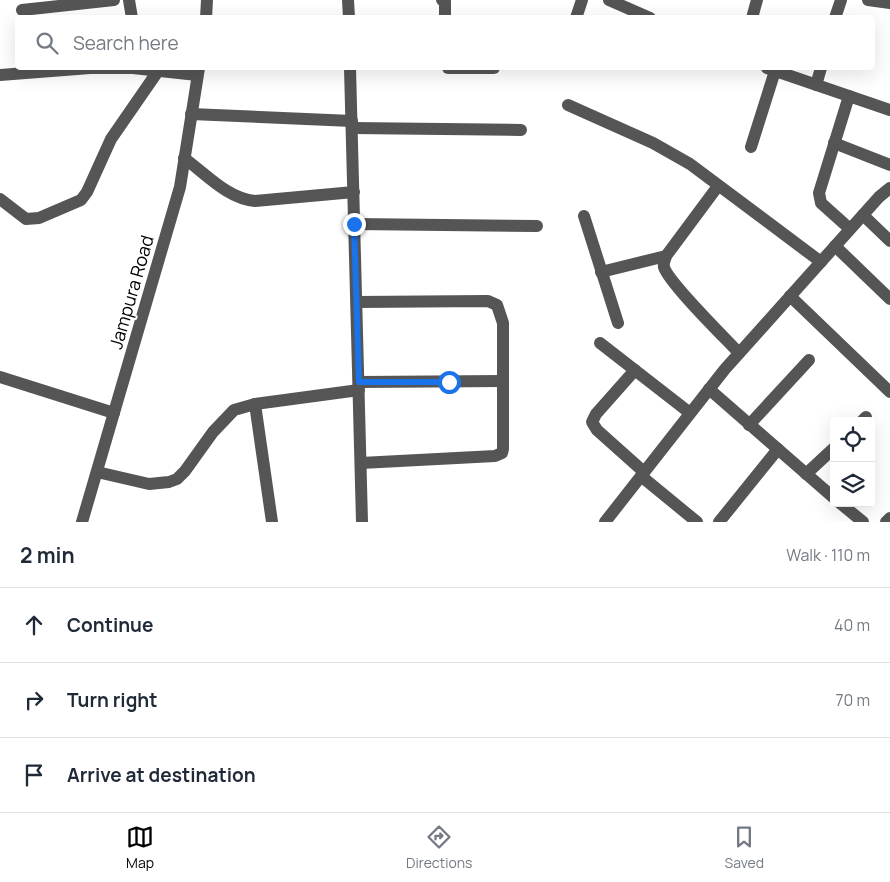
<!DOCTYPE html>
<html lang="en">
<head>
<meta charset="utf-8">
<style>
  body { margin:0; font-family:Manrope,sans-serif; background:#f2f2f3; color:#1f2937 }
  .controls { position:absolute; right:15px; bottom:15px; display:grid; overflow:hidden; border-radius:5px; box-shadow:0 5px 20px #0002 }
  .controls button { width:45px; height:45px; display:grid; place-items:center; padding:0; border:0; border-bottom:1px solid #e0e1e3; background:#fff; color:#1f2937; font:25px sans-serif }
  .stop { position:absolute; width:15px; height:15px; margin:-11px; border:4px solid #1a73e8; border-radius:50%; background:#fff }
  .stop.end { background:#1a73e8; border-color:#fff; box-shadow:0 1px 5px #0008 }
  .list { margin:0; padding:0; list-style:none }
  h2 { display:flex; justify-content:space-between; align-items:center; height:65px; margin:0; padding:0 20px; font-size:21px }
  h2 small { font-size:16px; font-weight:400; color:#747a83 }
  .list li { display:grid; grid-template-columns:32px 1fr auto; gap:15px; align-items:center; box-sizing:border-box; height:75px; padding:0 20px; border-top:1px solid #e0e1e3 }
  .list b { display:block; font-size:19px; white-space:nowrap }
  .list em { font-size:16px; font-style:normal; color:#747a83 }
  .icon { flex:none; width:28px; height:28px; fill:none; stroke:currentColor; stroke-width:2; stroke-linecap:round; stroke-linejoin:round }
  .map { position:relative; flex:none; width:890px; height:522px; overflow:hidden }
  .search { position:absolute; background:#fff; box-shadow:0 5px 20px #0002; left:15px; right:15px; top:15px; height:55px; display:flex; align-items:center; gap:12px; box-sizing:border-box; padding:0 18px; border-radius:5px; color:#747a83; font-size:19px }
  .sheet { height:290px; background:#fff }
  nav { display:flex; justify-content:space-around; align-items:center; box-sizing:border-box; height:70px; border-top:1px solid #e0e1e3; background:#fff; font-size:14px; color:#747a83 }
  nav a { display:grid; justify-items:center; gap:2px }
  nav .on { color:#000 }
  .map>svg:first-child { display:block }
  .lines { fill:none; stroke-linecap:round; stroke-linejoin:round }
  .minor { stroke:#555; stroke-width:12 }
  .route { stroke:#1a73e8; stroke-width:6 }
  .labels { text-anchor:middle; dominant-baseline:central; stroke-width:4; stroke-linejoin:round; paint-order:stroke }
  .street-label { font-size:18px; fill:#000; stroke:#fff }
</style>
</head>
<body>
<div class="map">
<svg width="890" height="522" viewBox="0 0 890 522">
  <rect width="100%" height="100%" fill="#fff"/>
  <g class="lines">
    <!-- minor -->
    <g class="minor">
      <polyline points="129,0 132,18"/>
      <polyline points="348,0 349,18"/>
      <polyline points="442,0 445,0 445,18"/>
      <polyline points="609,0 650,18"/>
      <polyline points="868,0 890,3"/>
      <polyline points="22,10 114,0"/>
      <polyline points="206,18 207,0"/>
      <polyline points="576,18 582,0"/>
      <polyline points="752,18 757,0"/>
      <polyline points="835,18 841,0"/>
      <polyline points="350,68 362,522"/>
      <polyline points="448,68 494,68"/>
      <polyline points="767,68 890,110"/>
      <polyline points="0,75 90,68 133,68 197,75"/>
      <polyline points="816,85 821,68"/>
      <polyline points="849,96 819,193 821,203 850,229"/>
      <polyline points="568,105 653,143 690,164 821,262"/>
      <polyline points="191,114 352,121"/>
      <polyline points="352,128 521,130"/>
      <polyline points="834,143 890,165"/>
      <polyline points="751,147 775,71"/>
      <path d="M184,158C206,174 228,199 255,201L354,192"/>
      <path d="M718,186L666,256C665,260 663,263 664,267C668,282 725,338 739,353"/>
      <polyline points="0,199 26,219 39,218 81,200 87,192 111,139 158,71"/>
      <polyline points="863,215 890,241"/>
      <polyline points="584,216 618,323"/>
      <polyline points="354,224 537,226"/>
      <polyline points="835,246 890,299"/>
      <polyline points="601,272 666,256"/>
      <polyline points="790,296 890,392"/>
      <polyline points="357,302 488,301 497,305 503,323 503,449 502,453 495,456 361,463"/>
      <polyline points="600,343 690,413"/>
      <polyline points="635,370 596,414 592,422 597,430 644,472"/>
      <polyline points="0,377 114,413"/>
      <polyline points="359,382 503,381"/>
      <polyline points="709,389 834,498"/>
      <polyline points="255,404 272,522"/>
      <polyline points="862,421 866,417"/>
      <polyline points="749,425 809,360"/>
      <polyline points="97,472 149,484 169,482 177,479 185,471 213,432 234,410 255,404 359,390"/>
      <polyline points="806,474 834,448"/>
      <polyline points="641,476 697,522"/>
      <polyline points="840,503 863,522"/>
      <polyline points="82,522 180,187 199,68"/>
      <polyline points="605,522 725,369 879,197 890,188"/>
      <polyline points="719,522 778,449"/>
      <polyline points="886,522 890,518"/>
    </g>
  </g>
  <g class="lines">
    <!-- route -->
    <polyline class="route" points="354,224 359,382 449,382"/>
  </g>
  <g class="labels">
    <!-- street labels -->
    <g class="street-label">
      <text transform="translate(131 292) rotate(-74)">Jampura Road</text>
    </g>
  </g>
</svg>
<div class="controls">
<button><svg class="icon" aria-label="locate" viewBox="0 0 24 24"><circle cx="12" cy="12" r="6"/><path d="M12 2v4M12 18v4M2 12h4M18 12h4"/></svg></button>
<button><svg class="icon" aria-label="layers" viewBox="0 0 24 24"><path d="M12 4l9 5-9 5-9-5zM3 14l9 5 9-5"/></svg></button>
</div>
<div class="stop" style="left:449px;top:382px"></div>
<div class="stop end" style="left:354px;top:224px"></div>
<div class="search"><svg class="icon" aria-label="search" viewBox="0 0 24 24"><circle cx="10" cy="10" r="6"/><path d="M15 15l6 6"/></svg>Search here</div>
</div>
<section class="sheet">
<h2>2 min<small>Walk · 110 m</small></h2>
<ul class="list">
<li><svg class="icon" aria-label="ahead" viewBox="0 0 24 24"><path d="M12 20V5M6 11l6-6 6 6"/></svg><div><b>Continue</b></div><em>40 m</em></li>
<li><svg class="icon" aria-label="right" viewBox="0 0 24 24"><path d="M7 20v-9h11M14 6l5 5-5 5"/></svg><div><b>Turn right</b></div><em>70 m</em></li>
<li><svg class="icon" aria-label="arrive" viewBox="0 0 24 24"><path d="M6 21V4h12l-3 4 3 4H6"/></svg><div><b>Arrive at destination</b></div></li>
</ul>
</section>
<nav>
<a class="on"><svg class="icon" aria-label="map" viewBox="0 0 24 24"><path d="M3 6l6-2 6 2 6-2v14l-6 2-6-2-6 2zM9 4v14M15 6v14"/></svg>Map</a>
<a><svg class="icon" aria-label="directions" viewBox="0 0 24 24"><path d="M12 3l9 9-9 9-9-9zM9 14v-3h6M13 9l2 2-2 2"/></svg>Directions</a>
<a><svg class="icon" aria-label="saved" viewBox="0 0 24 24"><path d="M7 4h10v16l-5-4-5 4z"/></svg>Saved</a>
</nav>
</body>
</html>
